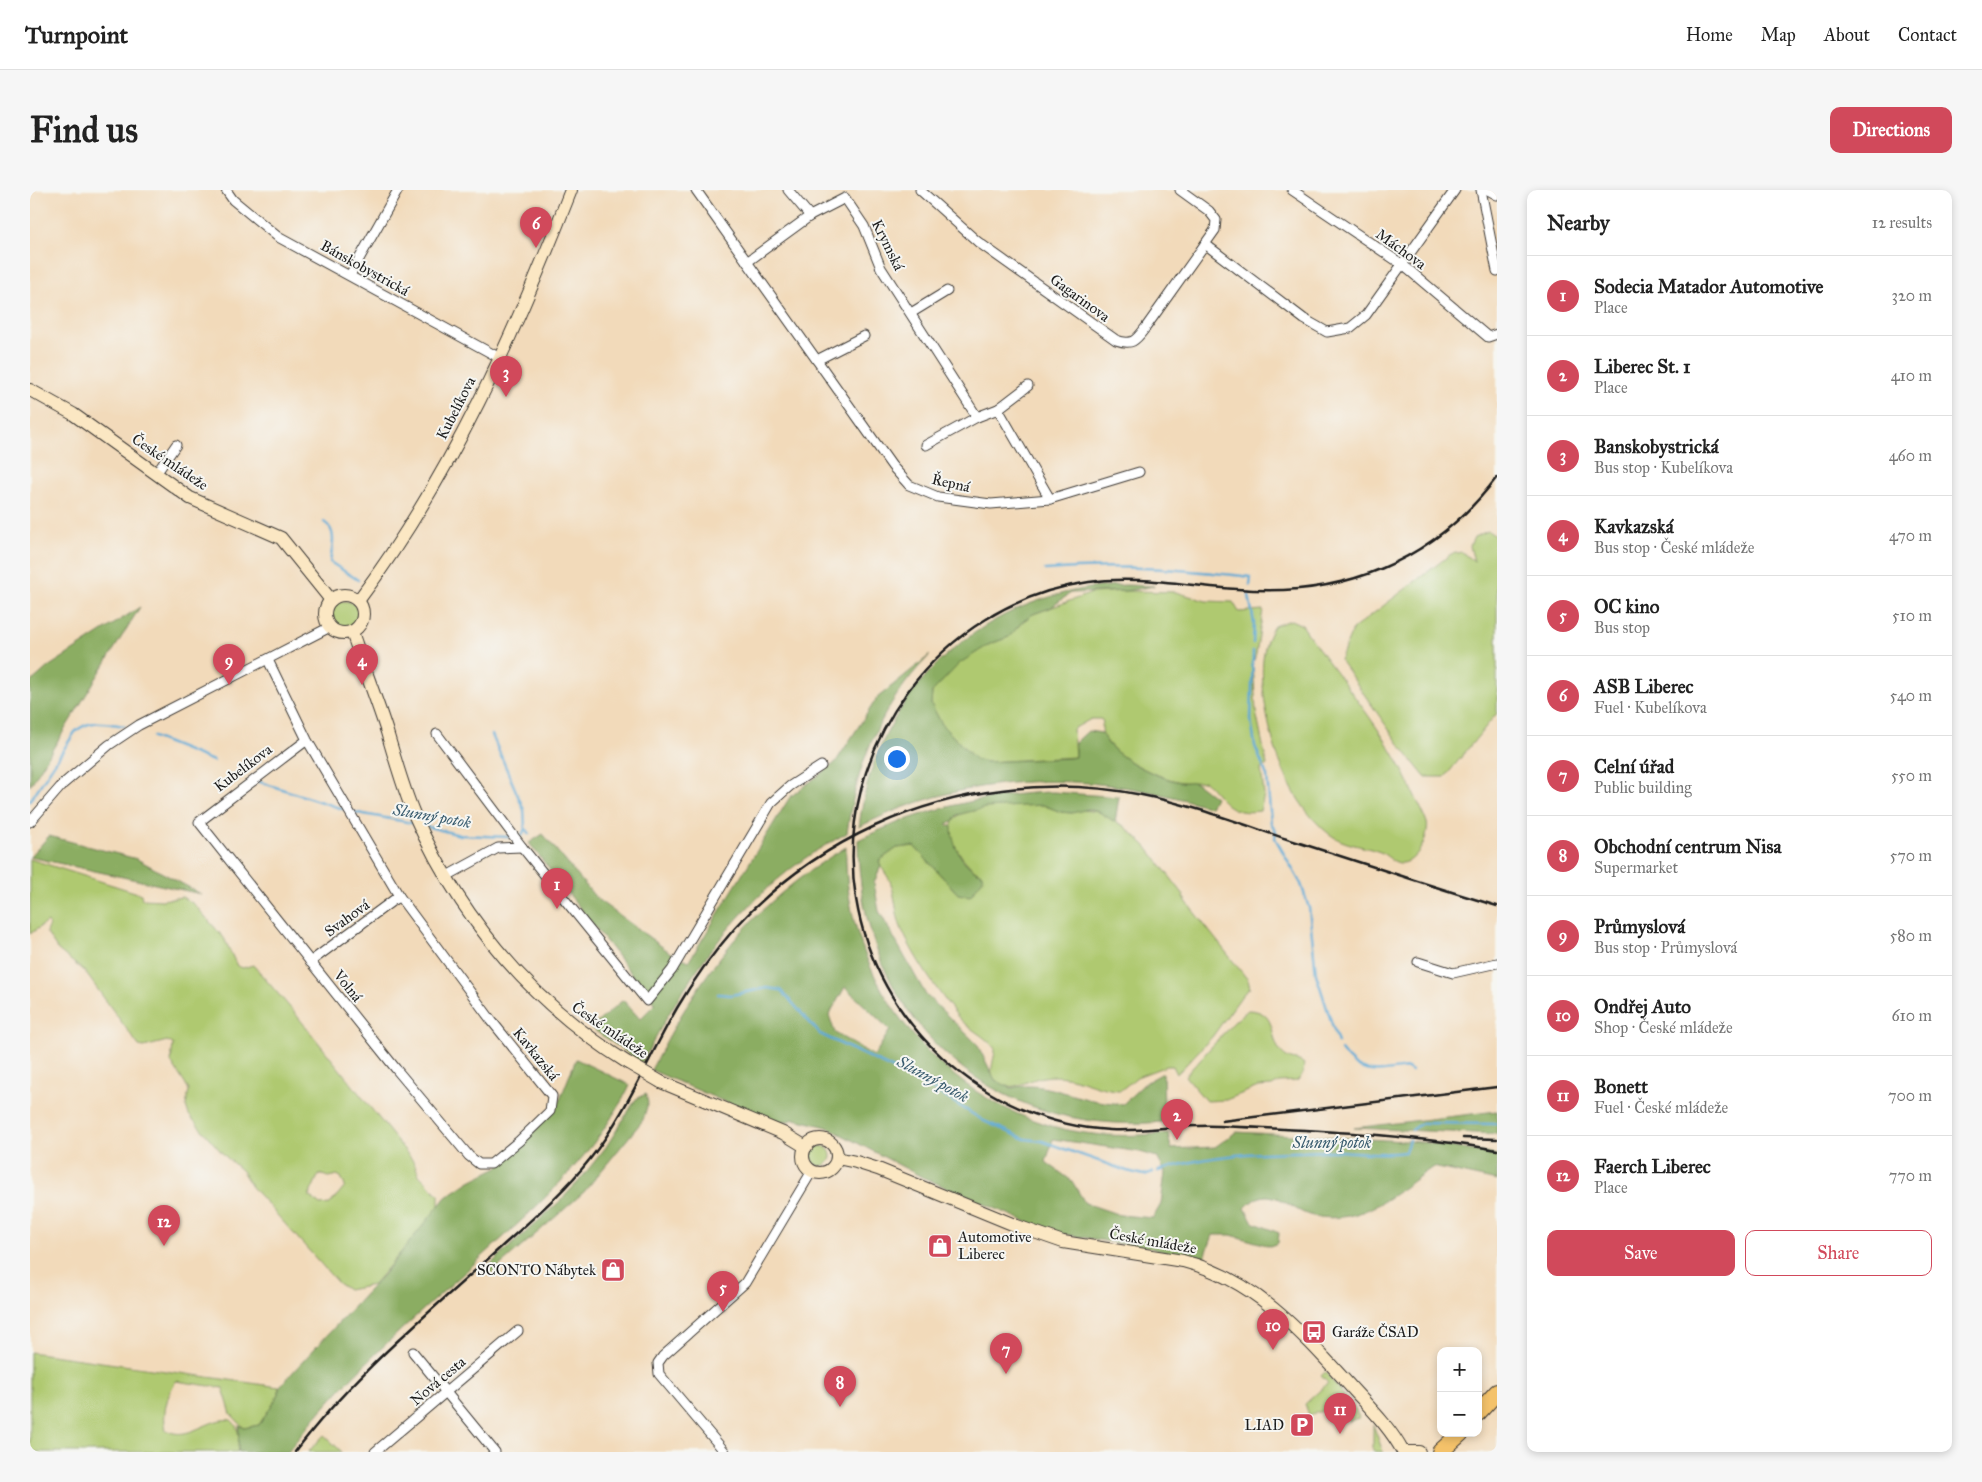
<!DOCTYPE html>
<html lang="en">
<head>
<meta charset="utf-8">
<style>
  body { margin:0; font-family:"IM FELL Great Primer",serif; background:#f6f6f6; color:#222 }
  .controls { position:absolute; right:15px; bottom:15px; display:grid; overflow:hidden; border-radius:10px; box-shadow:0 2px 8px #0003 }
  .controls button { width:45px; height:45px; display:grid; place-items:center; padding:0; border:0; border-bottom:1px solid #e0e0e0; background:#fff; color:#222; font:25px sans-serif }
  .you { position:absolute; left:866px; top:568px; width:18px; height:18px; margin:-12px; border:4px solid #fff; border-radius:50%; background:#1a73e8; box-shadow:0 0 0 8px #1a73e833 }
  .badge { display:grid; place-items:center; width:32px; height:32px; border-radius:50%; background:#d1495b; color:#fff; font-size:16px; font-weight:700 }
  .pin { position:absolute; translate:-50% -41px; filter:drop-shadow(0 1px 2px #0008) }
  .pin::after { content:''; position:absolute; top:26px; width:18px; height:15px; background:inherit; clip-path:polygon(0 0,100% 0,50% 100%) }
  .list { margin:0; padding:0; list-style:none }
  h2 { display:flex; justify-content:space-between; align-items:center; height:65px; margin:0; padding:0 20px; font-size:21px }
  h2 small { font-size:16px; font-weight:400; color:#767676 }
  .list li { display:grid; grid-template-columns:32px 1fr auto; gap:15px; align-items:center; box-sizing:border-box; height:80px; padding:0 20px; border-top:1px solid #e0e0e0 }
  .list b { display:block; font-size:19px; white-space:nowrap }
  .list p { margin:0; font-size:16px; white-space:nowrap; color:#767676 }
  .list em { font-size:16px; font-style:normal; color:#767676 }
  .actions { display:flex; gap:10px; padding:15px 20px }
  .actions a { flex:1; padding:11px 0; border:1px solid #d1495b; border-radius:10px; text-align:center; font-size:18px; color:#d1495b }
  .actions .main { background:#d1495b; color:#fff }
  .map { position:relative; flex:none; width:1467px; height:1262px; overflow:hidden; border-radius:10px }
  header { display:flex; align-items:center; gap:30px; box-sizing:border-box; height:70px; padding:0 25px; background:#fff; border-bottom:1px solid #e0e0e0 }
  header strong { font-size:24px }
  nav { display:flex; gap:28px; margin-inline-start:auto; font-size:18px }
  .intro { display:flex; align-items:center; justify-content:space-between; box-sizing:border-box; height:120px; padding:0 30px }
  h1 { margin:0; font-size:35px }
  .button { padding:12px 22px; border-radius:10px; background:#d1495b; color:#fff; font-size:18px; font-weight:700 }
  main { display:flex; gap:30px; padding:0 30px }
  aside { flex:1; background:#fff; border-radius:10px; box-shadow:0 2px 8px #0003 }
  .map>svg:first-child { display:block }
  .green { fill:#afc970; stroke:#667246; fill-rule:evenodd }
  .forest { fill:#8bad62; stroke:#54643f; fill-rule:evenodd }
  .lines { fill:none; stroke-linecap:round; stroke-linejoin:round }
  .stream { stroke:#5aa7d3; stroke-width:2.5 }
  .street-casing { stroke:#3c3834; stroke-width:11 }
  .secondary-casing { stroke:#3c3834; stroke-width:14 }
  .highway-casing { stroke:#3c3834; stroke-width:18 }
  .street { stroke:#fff; stroke-width:9 }
  .secondary { stroke:#fbe7c3; stroke-width:12 }
  .highway { stroke:#f4c26a; stroke-width:16 }
  .rail { stroke:#1c1c1c; stroke-width:2.5 }
  .secondary-bridge-casing { stroke:#3c3834; stroke-width:14; stroke-linecap:butt }
  .secondary-bridge { stroke:#fbe7c3; stroke-width:12 }
  .labels { text-anchor:middle; dominant-baseline:central; stroke-width:4; stroke-linejoin:round; paint-order:stroke }
  .street-label { font-size:15px; fill:#1c1c1c; stroke:#f6f6f2 }
  .poi-label { font-size:15px; fill:#1c1c1c; stroke:#f6f6f2; text-anchor:start }
  .water-label { font-size:16px; font-style:italic; fill:#385b6e; stroke:#f6f6f2 }
</style>
</head>
<body>
<header>
<strong>Turnpoint</strong>
<nav><a>Home</a><a>Map</a><a>About</a><a>Contact</a></nav>
</header>
<div class="intro"><h1>Find us</h1><a class="button">Directions</a></div>
<main>
<div class="map">
<svg width="1467" height="1262" viewBox="0 0 1467 1262">
  <rect width="100%" height="100%" fill="#f6f6f2"/>
  <filter id="ink" filterUnits="userSpaceOnUse"><feTurbulence type="fractalNoise" baseFrequency=".02" numOctaves="2"/><feDisplacementMap in="SourceGraphic" scale="10" xChannelSelector="R" yChannelSelector="G"/><feConvolveMatrix kernelMatrix="1 2 1 2 8 2 1 2 1" color-interpolation-filters="sRGB"/></filter>
  <filter id="wash" filterUnits="userSpaceOnUse"><feTurbulence type="fractalNoise" baseFrequency=".0096" numOctaves="4" result="noise"/><feDisplacementMap in="SourceGraphic" scale="20" xChannelSelector="R" yChannelSelector="G"/><feGaussianBlur stdDeviation="1.12" result="paint"/><feColorMatrix in="noise" values="0 0 0 0 0 0 0 0 0 0 0 0 0 0 0 0 0 1.4 0 .05"/><feComposite in="paint" operator="in"/></filter>
  <g filter="url(#wash)">
    <rect width="100%" height="100%" fill="#f2daba"/>
    <!-- green -->
    <g class="green">
      <polygon points="1458,341 1467,347 1467,523 1415,587 1395,587 1374,561 1310,470 1323,439 1421,364 1432,362 1444,372 1440,356 1444,347"/>
      <path d="M1096,401L1146,402L1176,411L1203,412L1209,422L1233,420L1226,464L1223,473L1226,522L1237,575L1231,579L1234,605L1230,621C1199,625 1195,613 1175,591C1168,592 1159,593 1152,592C1129,589 1063,560 1073,532L1071,529H1061L1043,539L1045,567L956,572L945,569L913,536L901,515L902,502L930,472L960,454L979,447L992,432L1003,424L1062,403Z"/>
      <circle cx="315" cy="424" r="13"/>
      <path d="M1261,430L1272,435C1309,490 1357,541 1383,602C1387,612 1394,622 1397,633C1400,645 1386,675 1370,673C1362,672 1357,665 1350,662C1332,655 1314,656 1298,643C1261,613 1244,564 1236,520C1232,493 1228,461 1244,436Z"/>
      <path d="M985,615H1013L1031,622L1042,623L1052,620L1069,622L1094,636L1116,656L1154,705L1153,707L1161,718L1218,790L1220,798L1213,804L1182,847L1147,884L1143,876H1136L1107,887L1091,900C1063,900 1046,882 1013,887C996,890 981,904 966,891C957,882 965,870 965,859C955,845 939,840 928,827C907,800 886,771 872,740C865,724 866,706 860,691C857,684 851,679 849,671L867,658L884,656L928,704L952,684C935,678 908,639 929,625C939,618 972,616 985,615Z"/>
      <path d="M0,669L111,704L112,709L132,710L152,707L164,714L194,748L207,776L213,778L223,775L264,822L384,972L389,985L409,1005V1018L343,1095L318,1100L308,1093L222,997L212,981L194,965L159,925L156,916L159,900L141,872L143,854L137,851L114,857L109,856L55,782L27,759L16,742L19,735L17,732L0,744ZM289,984L299,987L307,985L311,987L315,996L300,1014L290,1015L279,1006Z"/>
      <path d="M1218,820C1249,821 1238,847 1251,862C1261,873 1266,867 1274,874L1273,884L1267,891L1249,892L1242,896L1228,897L1196,910L1176,911L1155,886L1204,832Z"/>
      <circle cx="791" cy="966" r="10"/>
      <path d="M0,1162L249,1197V1204L229,1235L214,1238L201,1224L193,1198L146,1191C137,1205 132,1224 136,1240C158,1253 179,1226 201,1230C211,1238 209,1251 207,1262H0Z"/>
      <polygon points="1295,1182 1326,1220 1329,1228 1319,1231 1315,1213 1299,1216 1302,1231 1299,1229 1295,1220 1279,1225 1275,1214 1298,1193 1291,1186"/>
      <polygon points="1343,1234 1353,1262 1343,1261"/>
      <polygon points="294,1245 312,1262 278,1262"/>
    </g>
    <!-- forest -->
    <g class="forest">
      <path d="M1096,395L1124,396L1096,401L1041,403L1020,418L1003,424L992,432L979,447L960,454L930,473L902,502L901,514L913,536L945,569L956,572L1040,568L1045,567V553L1058,541L1072,543C1078,565 1129,589 1151,592C1155,593 1159,591 1163,592C1170,594 1178,603 1185,607L1180,617C1061,581 943,579 829,637C845,498 957,398 1096,395Z"/>
      <polygon points="110,417 0,596 0,493 18,477"/>
      <path d="M900,465C851,514 826,575 817,643C803,651 788,659 774,669C700,722 653,793 612,873L561,838L593,810L610,829L625,814L499,653L513,644L567,709L642,764L659,771L760,607L805,573L847,508Z"/>
      <path d="M1023,602L1089,607L1085,632L1069,622L1058,619L1042,623L1031,622L1013,615L955,618L927,625L923,632L916,634L922,637C922,656 933,677 952,684L953,689L940,706L928,704L884,656L867,658L849,671L851,676L844,693L849,721L896,805L947,854L965,890L981,898C1009,891 1034,904 1062,910C1072,912 1083,913 1093,914L1115,893L1133,883L1134,919L1132,932C957,948 828,825 828,650C890,620 955,604 1023,602Z"/>
      <polygon points="19,646 107,669 171,704 0,667"/>
      <path d="M816,657C812,792 914,919 1048,942C1078,947 1108,946 1138,943L1141,959L1185,957L1206,942L1393,952L1467,965V991L1403,977C1365,1002 1334,1036 1283,1026C1258,1021 1241,989 1215,1018L1223,1032L1249,1043L1248,1053L1240,1056L1201,1045H1183L1175,1067L1157,1068L1130,1060L1038,1045L1006,1036L892,987L797,937L765,929L746,934L621,880C672,781 720,715 816,657ZM815,797L860,840L844,866L805,843L799,825ZM1023,949L1110,962L1127,967L1135,982L1131,1014L1123,1028L1090,1025L1055,1013L1042,991L1016,972Z"/>
      <path d="M546,869L600,895C566,964 511,1013 455,1064C386,1127 314,1186 258,1262H208L209,1235L214,1238L229,1235L249,1204V1197L353,1085L416,1007L440,991L468,977L529,912Z"/>
      <polygon points="616,904 618,913 613,930 554,1002 458,1086 455,1079 529,1012 549,991 576,957 606,909"/>
      <polygon points="1467,921 1467,944 1324,938"/>
    </g>
    <g class="lines">
      <!-- stream -->
      <g class="stream">
        <path d="M294,332C308,341 302,358 300,372L328,390"/>
        <path d="M1015,380C1086,374 1151,379 1221,387L1220,395"/>
        <polyline points="1219,405 1224,433 1223,453"/>
        <polyline points="1223,461 1221,530 1225,556 1237,586 1241,633 1246,641 1245,648 1271,694 1279,718 1286,784 1308,853"/>
        <polyline points="462,545 494,620 495,638"/>
        <polyline points="123,547 183,571"/>
        <polyline points="227,591 313,619"/>
        <path d="M0,611L45,542C60,528 75,533 94,536"/>
        <polyline points="323,622 382,633"/>
        <polyline points="395,636 430,645 479,647"/>
        <polyline points="492,646 495,638 499,644"/>
        <polyline points="688,804 701,805 737,798 751,800 790,844 893,893 954,931 995,949 1012,951 1097,981 1114,985 1123,982"/>
        <path d="M1311,860C1331,888 1346,882 1378,878L1382,881"/>
        <polyline points="1382,940 1392,933 1467,934"/>
        <path d="M1128,981C1184,962 1243,962 1302,961C1326,961 1351,966 1375,962L1379,950"/>
      </g>
    </g>
  </g>
  <g filter="url(#ink)">
    <g class="lines">
      <defs>
        <g id="street">
          <polyline points="196,0 203,10 248,47 470,168"/>
          <polyline points="666,0 862,276 879,295 908,307 961,314 1020,309 1109,282"/>
          <polyline points="758,0 780,26 815,8 834,36 851,78 947,227 968,219 1020,309"/>
          <path d="M890,0L948,52L1086,150C1103,156 1106,150 1116,137L1185,40L1186,30L1179,21L1150,0"/>
          <polyline points="1262,0 1373,75 1458,147 1467,144"/>
          <polyline points="1451,0 1467,81"/>
          <polyline points="1458,0 1467,5"/>
          <polyline points="1175,54 1274,129 1297,142 1320,138 1336,125 1425,0"/>
          <polyline points="717,72 780,26"/>
          <polyline points="320,85 368,0"/>
          <polyline points="881,123 917,101"/>
          <polyline points="787,170 834,146"/>
          <polyline points="968,219 998,196"/>
          <polyline points="896,255 947,227"/>
          <polyline points="126,284 146,255"/>
          <polyline points="238,470 277,550 369,706 461,830 522,906 520,921 489,951 461,974 449,974 439,966 366,879 169,632 277,550"/>
          <polyline points="407,544 492,657 468,658 415,687"/>
          <polyline points="0,632 33,594 79,555 109,535 300,437"/>
          <polyline points="492,657 617,811 642,780 741,613 760,596 791,576"/>
          <polyline points="280,772 369,706"/>
          <polyline points="1388,772 1423,783 1467,773"/>
          <polyline points="383,1162 465,1262"/>
          <polyline points="345,1262 488,1141"/>
          <polyline points="695,1262 629,1184 628,1173 633,1166 715,1093 782,981"/>
        </g>
        <g id="secondary">
          <polyline points="0,200 43,224 160,308 251,348 301,410"/>
          <circle cx="314" cy="424" r="19"/>
          <path d="M328,411C421,287 485,143 541,0"/>
          <path d="M322,442C333,475 346,508 357,542C365,569 373,598 384,624C430,728 502,813 598,873"/>
          <polyline points="631,892 753,943 776,957"/>
          <circle cx="790" cy="966" r="17"/>
          <path d="M807,968L826,972L848,979L987,1036L1033,1052L1153,1071C1225,1089 1272,1143 1321,1197C1339,1217 1360,1237 1373,1262"/>
          <polyline points="1375,1262 1389,1262"/>
        </g>
        <g id="highway">
          <polyline points="1448,1223 1467,1202"/>
          <polyline points="1410,1262 1431,1243"/>
        </g>
      </defs>
      <!-- street casing -->
      <use href="#street" class="street-casing"/>
      <!-- secondary casing -->
      <use href="#secondary" class="secondary-casing"/>
      <!-- highway casing -->
      <use href="#highway" class="highway-casing"/>
      <!-- street -->
      <use href="#street" class="street"/>
      <!-- secondary -->
      <use href="#secondary" class="secondary"/>
      <!-- highway -->
      <use href="#highway" class="highway"/>
      <!-- rail -->
      <g class="rail">
        <path d="M1467,287C1403,372 1312,408 1207,399C1157,396 1109,385 1059,392C909,413 802,559 826,709C846,833 954,933 1080,940C1116,942 1152,934 1188,936C1281,940 1375,944 1467,960"/>
        <polyline points="1192,931 1467,897"/>
        <polyline points="1433,948 1467,949"/>
        <path d="M265,1262C323,1185 398,1124 469,1059C501,1030 534,1002 560,969C597,922 618,868 647,818C664,789 684,762 705,738C744,695 793,660 845,636C928,598 1023,587 1112,605C1162,615 1209,633 1257,649C1327,671 1397,695 1467,716"/>
      </g>
      <defs>
        <polyline id="secondary-bridge" points="598,873 631,892"/>
      </defs>
      <!-- secondary-bridge casing -->
      <use href="#secondary-bridge" class="secondary-bridge-casing"/>
      <!-- secondary-bridge -->
      <use href="#secondary-bridge" class="secondary-bridge"/>
    </g>
  </g>
  <!-- icons -->
  <defs>
    <symbol id="shop-square" viewBox="-11 -11 22 22"><rect x="-9" y="-9" width="18" height="18" rx="4" fill="#d1495b" stroke="#f6f6f2"/><path d="M-5-2.5h2.3a2.7 3.5 0 0 1 5.4 0H5L5.5 6h-11ZM-1.5-2.5h3a1.5 2.3 0 0 0-3 0Z" fill="#fff"/></symbol>
    <symbol id="bus-square" viewBox="-11 -11 22 22"><rect x="-9" y="-9" width="18" height="18" rx="4" fill="#d1495b" stroke="#f6f6f2"/><path d="M-5-6H5V4H4V6H2V4H-2V6H-4V4H-5ZM-3.5-4V0h7V-4ZM-3.5 1.2v1.5H-2V1.2ZM2 1.2v1.5H3.5V1.2Z" fill="#fff"/></symbol>
    <symbol id="parking-square" viewBox="-11 -11 22 22"><rect x="-9" y="-9" width="18" height="18" rx="4" fill="#d1495b" stroke="#f6f6f2"/><path d="M-3.5-5.5H1a3.5 3.5 0 0 1 0 7H-1V5.5H-3.5ZM-1-3.4V-.6H.8a1.4 1.4 0 0 0 0-2.8Z" fill="#fff"/></symbol>
  </defs>
  <g fill-rule="evenodd">
    <use href="#shop-square" x="896" y="1042" width="28" height="28"/>
    <use href="#shop-square" x="569" y="1066" width="28" height="28"/>
    <use href="#bus-square" x="1270" y="1128" width="28" height="28"/>
    <use href="#parking-square" x="1258" y="1221" width="28" height="28"/>
  </g>
  <g class="labels">
    <!-- street labels -->
    <g class="street-label">
      <text transform="translate(858 55) rotate(64)">Krymská</text>
      <text transform="translate(1371 59) rotate(36)">Máchova</text>
      <text transform="translate(335 78) rotate(29)">Bánskobystrická</text>
      <text transform="translate(1050 108) rotate(36)">Gagarinova</text>
      <text transform="translate(426 218) rotate(-63)">Kubelíkova</text>
      <text transform="translate(140 272) rotate(34)">České mládeže</text>
      <text transform="translate(921 293) rotate(13)">Řepná</text>
      <text transform="translate(213 578) rotate(-37)">Kubelíkova</text>
      <text transform="translate(317 728) rotate(-36)">Svahová</text>
      <text transform="translate(318 796) rotate(51)">Volná</text>
      <text transform="translate(580 840) rotate(34)">České mládeže</text>
      <text transform="translate(506 864) rotate(51)">Kavkazská</text>
      <text transform="translate(1123 1051) rotate(10)">České mládeže</text>
      <text transform="translate(408 1191) rotate(-40)">Nová cesta</text>
    </g>
    <!-- poi labels -->
    <g class="poi-label">
      <text x="928" y="1047">Automotive<tspan x="928" dy="17">Liberec</tspan></text>
      <text x="566" y="1080" text-anchor="end">SCONTO Nábytek</text>
      <text x="1302" y="1142">Garáže ČSAD</text>
      <text x="1254" y="1235" text-anchor="end">LIAD</text>
    </g>
    <!-- water labels -->
    <g class="water-label">
      <text transform="translate(402 626) rotate(10)">Slunný potok</text>
      <text transform="translate(903 889) rotate(29)">Slunný potok</text>
      <text x="1302" y="952">Slunný potok</text>
    </g>
  </g>
</svg>
<div class="controls">
<button>+</button>
<button>−</button>
</div>
<div class="you"></div>
<div class="pin badge" style="left:527px;top:719px">1</div>
<div class="pin badge" style="left:1147px;top:950px">2</div>
<div class="pin badge" style="left:476px;top:207px">3</div>
<div class="pin badge" style="left:332px;top:495px">4</div>
<div class="pin badge" style="left:693px;top:1122px">5</div>
<div class="pin badge" style="left:506px;top:58px">6</div>
<div class="pin badge" style="left:976px;top:1184px">7</div>
<div class="pin badge" style="left:810px;top:1217px">8</div>
<div class="pin badge" style="left:199px;top:495px">9</div>
<div class="pin badge" style="left:1243px;top:1160px">10</div>
<div class="pin badge" style="left:1310px;top:1244px">11</div>
<div class="pin badge" style="left:134px;top:1056px">12</div>
</div>
<aside>
<h2>Nearby<small>12 results</small></h2>
<ul class="list">
<li><span class="badge">1</span><div><b>Sodecia Matador Automotive</b><p>Place</p></div><em>320 m</em></li>
<li><span class="badge">2</span><div><b>Liberec St. 1</b><p>Place</p></div><em>410 m</em></li>
<li><span class="badge">3</span><div><b>Banskobystrická</b><p>Bus stop · Kubelíkova</p></div><em>460 m</em></li>
<li><span class="badge">4</span><div><b>Kavkazská</b><p>Bus stop · České mládeže</p></div><em>470 m</em></li>
<li><span class="badge">5</span><div><b>OC kino</b><p>Bus stop</p></div><em>510 m</em></li>
<li><span class="badge">6</span><div><b>ASB Liberec</b><p>Fuel · Kubelíkova</p></div><em>540 m</em></li>
<li><span class="badge">7</span><div><b>Celní úřad</b><p>Public building</p></div><em>550 m</em></li>
<li><span class="badge">8</span><div><b>Obchodní centrum Nisa</b><p>Supermarket</p></div><em>570 m</em></li>
<li><span class="badge">9</span><div><b>Průmyslová</b><p>Bus stop · Průmyslová</p></div><em>580 m</em></li>
<li><span class="badge">10</span><div><b>Ondřej Auto</b><p>Shop · České mládeže</p></div><em>610 m</em></li>
<li><span class="badge">11</span><div><b>Bonett</b><p>Fuel · České mládeže</p></div><em>700 m</em></li>
<li><span class="badge">12</span><div><b>Faerch Liberec</b><p>Place</p></div><em>770 m</em></li>
</ul>
<div class="actions"><a class="main">Save</a><a>Share</a></div>
</aside>
</main>
</body>
</html>
